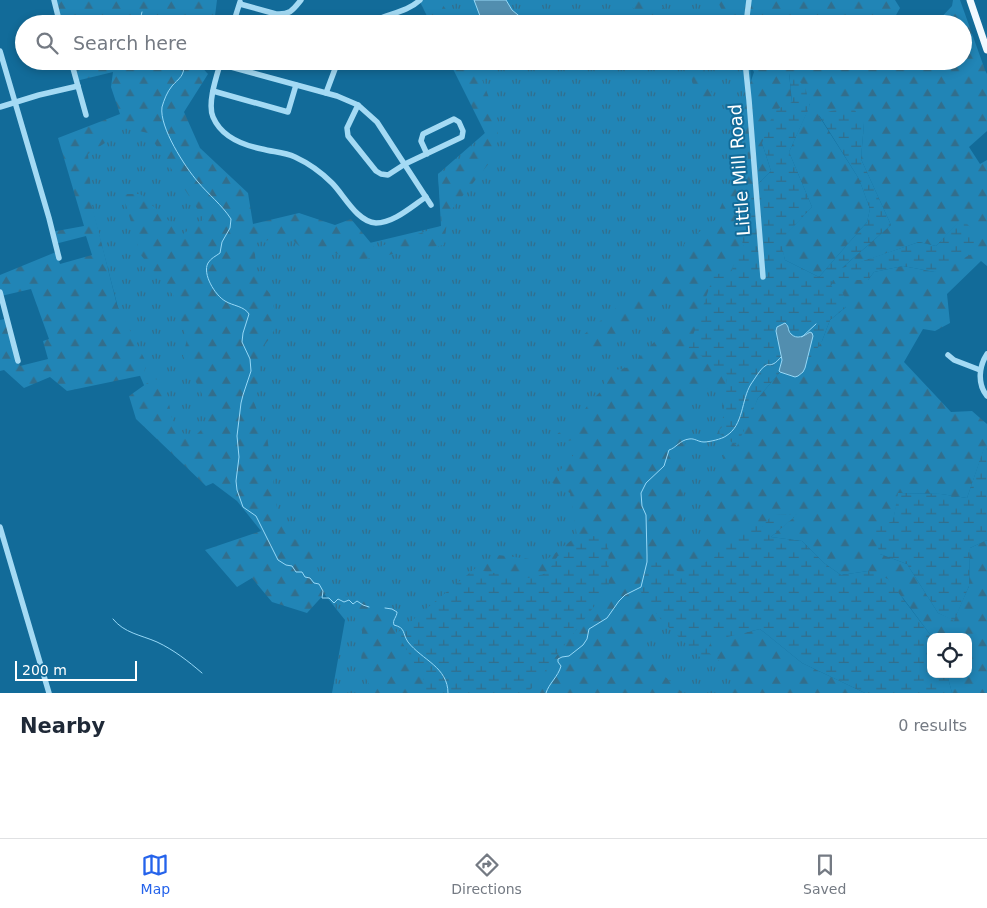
<!DOCTYPE html>
<html lang="en">
<head>
<meta charset="utf-8">
<style>
  body { margin:0; font-family:"DejaVu Sans",sans-serif; background:#f6f6f7; color:#1f2937 }
  .controls { position:absolute; right:15px; bottom:15px; display:grid; overflow:hidden; border-radius:10px; box-shadow:0 2px 8px #0003 }
  .controls button { width:45px; height:45px; display:grid; place-items:center; padding:0; border:0; border-bottom:1px solid #e0e1e3; background:#fff; color:#1f2937; font:25px sans-serif }
  .scale { position:absolute; left:15px; bottom:12px; width:122px; box-sizing:border-box; padding-left:5px; border:2px solid #fff; border-top:0; font-size:14px; line-height:18px; white-space:nowrap; color:#fff; -webkit-text-stroke:4px #126b99; paint-order:stroke }
  .list { margin:0; padding:0; list-style:none }
  h2 { display:flex; justify-content:space-between; align-items:center; height:65px; margin:0; padding:0 20px; font-size:21px }
  h2 small { font-size:16px; font-weight:400; color:#747a83 }
  .icon { flex:none; width:28px; height:28px; fill:none; stroke:currentColor; stroke-width:2; stroke-linecap:round; stroke-linejoin:round }
  .map { position:relative; flex:none; width:987px; height:693px; overflow:hidden }
  .search { position:absolute; background:#fff; box-shadow:0 2px 8px #0003; left:15px; right:15px; top:15px; height:55px; display:flex; align-items:center; gap:12px; box-sizing:border-box; padding:0 18px; border-radius:28px; color:#747a83; font-size:19px }
  .sheet { height:145px; background:#fff }
  nav { display:flex; justify-content:space-around; align-items:center; box-sizing:border-box; height:70px; border-top:1px solid #e0e1e3; background:#fff; font-size:14px; color:#747a83 }
  nav a { display:grid; justify-items:center; gap:2px }
  nav .on { color:#2563eb }
  .map>svg:first-child { display:block }
  .grass { fill:url(#grass-tufts) }
  .forest { fill:url(#forest-firs); fill-rule:evenodd }
  .wetland { fill:url(#wetland-marsh) }
  .water { fill:#528eaf; stroke:#96d8f7 }
  .lines { fill:none; stroke-linecap:round; stroke-linejoin:round }
  .stream { stroke:#96d8f7; stroke-width:1 }
  .minor { stroke:#a4daf4; stroke-width:5.5 }
  .major { stroke:#f1f9ff; stroke-width:7 }
  .labels { text-anchor:middle; dominant-baseline:central; stroke-width:4; stroke-linejoin:round; paint-order:stroke }
  .street-label { font-size:18px; fill:#fff; stroke:#126b99 }
</style>
</head>
<body>
<div class="map">
<svg width="987" height="693" viewBox="0 0 987 693">
  <defs>
    <pattern id="grass-tufts" width="24" height="20" patternUnits="userSpaceOnUse" patternTransform="scale(1.25)"><rect width="24" height="20" fill="#2185b6"/><path d="M3 7l-1-3M5 7V3M7 7l1-3M15 17l-1-3M17 17v-4M19 17l1-3" fill="none" stroke="#326e8c"/></pattern>
    <pattern id="forest-firs" width="22" height="20" patternUnits="userSpaceOnUse" patternTransform="scale(1.25)"><rect width="22" height="20" fill="#2185b6"/><path d="M5 1l3.5 6h-7zM16 11l3.5 6h-7z" fill="#326e8c"/></pattern>
    <pattern id="wetland-marsh" width="20" height="14" patternUnits="userSpaceOnUse" patternTransform="scale(1.25)"><rect width="20" height="14" fill="#2185b6"/><path d="M1 5h8M5 5V1M11 12h8M15 12V8" fill="none" stroke="#326e8c"/></pattern>
  </defs>
  <rect width="100%" height="100%" fill="#126b99"/>
  <!-- grass -->
  <g class="grass">
    <polygon points="434,0 722,0 732,24 443,24"/>
    <polygon points="457,61 748,61 750,65 760,246 750,693 332,693 345,620 285,545 201,451 158,418 129,350 76,146 138,109 243,230 305,225 357,246 441,226 438,174 485,133"/>
  </g>
  <!-- forest -->
  <g class="forest">
    <polygon points="52,0 217,0 214,24 59,24"/>
    <polygon points="417,0 439,0 457,24 431,24 420,2"/>
    <polygon points="625,0 652,0 688,24 658,24 635,10"/>
    <polygon points="712,0 895,0 900,8 891,24 728,24 719,4"/>
    <path d="M953,0H960L985,70L987,74V131L969,147L980,164L987,160V266L981,261L947,294L950,323L935,331L923,329L904,362L951,412L972,411L987,424V450L985,446L967,498L941,494L899,493L893,521L880,554L907,564L938,613L954,620L969,586L970,548L987,540V693H952L947,674H968V637H932L903,598L868,571L841,575L824,563L802,541L771,537L797,514L762,527L719,546L714,558L681,573L663,563L638,588L662,621L641,645L659,671L683,693H528L609,587L558,556L547,573L529,578L473,570L498,555L545,561L577,536L570,493L547,480L565,466L580,446L573,440L555,443L558,433L571,429L590,402L604,388L606,372L630,367L658,338L674,315L672,303L662,299L603,348L583,351L576,341L633,294L659,282L686,242L715,220L730,185L748,158L742,108L754,72L748,61H963V24H935L952,6ZM789,73L810,105L789,152L812,207L780,240L785,260L819,277L867,222L870,209L859,179L819,116L864,123L861,159L891,225L841,269L919,242L936,246L962,219L935,272L903,266L874,272L868,280H833L831,286L846,307L830,320L822,341L780,372L758,398L737,446L722,427L727,374L710,363L694,350L731,273L737,257L744,245L742,200L771,171L762,143L792,103ZM707,389H711L719,391C726,407 722,421 712,434L724,442C723,450 724,459 723,466C720,480 704,490 702,504C701,520 714,539 698,548L692,543L682,522L684,454L688,400L696,393Z"/>
    <polygon points="70,61 196,61 208,74 184,112 200,148 248,193 253,224 299,213 335,225 351,219 375,248 442,226 438,174 467,159 485,133 449,61 475,61 499,124 494,157 448,214 444,245 354,261 333,252 304,251 289,236 254,243 257,277 270,294 278,322 270,338 258,353 261,378 252,397 267,436 278,515 285,532 309,549 327,591 307,613 272,602 252,578 237,587 205,550 261,531 237,501 213,483 206,486 136,419 129,396 153,379 164,380 173,423 186,436 197,434 207,424 209,408 183,356 187,339 173,295 140,254 123,194 140,194 183,234 204,219 148,133 112,125 108,141 88,154 92,205 117,305 146,362 144,375 67,391 50,377 24,388 4,370 0,371 0,320 9,318 20,366 48,359 43,341 49,339 31,289 1,296 0,293 0,275 56,252 60,264 92,255 86,236 55,244 51,232 84,226 58,138 120,114 111,87 113,72 76,81"/>
    <path d="M686,61H703C705,77 710,90 717,104L716,108H703L698,101Z"/>
    <polygon points="343,595 378,604 397,633 425,682 426,693 374,693 361,670 362,631"/>
    <polygon points="760,629 802,663 865,693 732,693 730,673 719,661 707,651 711,641"/>
  </g>
  <!-- wetland -->
  <g class="wetland">
    <polygon points="789,72 805,87 810,106 789,152 812,207 781,240 785,260 819,277 867,222 870,209 859,179 819,115 843,107 854,109 864,123 861,159 891,225 842,268 919,242 936,246 962,218 976,234 972,254 935,272 903,266 874,272 868,280 833,280 831,286 844,294 846,307 830,320 822,341 801,375 780,372 758,398 737,446 717,432 722,427 727,374 710,363 694,350 687,353 714,274 731,273 737,257 744,245 732,226 742,200 771,171 762,143 774,111 792,102"/>
    <polygon points="985,445 987,450 987,540 970,548 969,586 954,621 938,613 907,564 880,554 872,529 893,521 898,493 941,494 967,498"/>
    <polygon points="798,514 771,537 802,541 824,563 841,575 868,571 888,579 932,637 931,637 931,674 947,674 952,693 865,693 802,663 760,629 711,641 707,651 719,661 702,659 662,621 638,588 648,562 663,563 681,573 714,558 719,546 749,523 762,527 772,515"/>
    <polygon points="592,536 608,538 609,587 528,693 426,693 425,682 397,633 473,570 529,578 547,573 558,556"/>
  </g>
  <!-- water -->
  <g class="water">
    <polygon points="474,0 506,0 512,10 529,24 483,24"/>
    <path d="M785,323C790,327 787,330 791,334C797,340 804,336 810,332L812,333L813,336L805,368L803,372L798,376L795,377L780,372L779,371L782,360L776,331L777,327Z"/>
  </g>
  <g class="lines">
    <!-- stream -->
    <g class="stream">
      <polyline points="139,24 142,12"/>
      <path d="M179,61L183,64C186,75 178,79 172,86C167,92 164,100 162,107C159,127 185,167 198,182C208,194 222,205 231,219L230,228L222,242L220,253C216,256 211,258 208,263C202,274 215,295 225,301C233,306 244,306 249,314L243,333L242,342L250,359L251,371L243,395L241,403L237,436L239,457L236,481L237,490L243,507L256,516L278,560L286,565L292,566L296,572H302L305,577L310,578L314,583L319,584L323,591L322,598H329L334,603L338,599L344,602L349,600L353,604L357,601L363,605L369,607"/>
      <polyline points="802,337 816,324"/>
      <path d="M385,608L392,609L397,612C397,617 392,620 394,625C406,628 402,633 408,642C422,660 448,667 448,693"/>
      <path d="M113,619C124,633 141,635 157,642C174,650 188,661 202,673"/>
      <path d="M546,693C549,683 558,677 561,666L558,662V659L562,657L569,656L583,645L587,639L589,629L607,618L619,601L625,595L641,587L647,562V555L646,515L642,506L641,493L646,483L664,466L669,450C676,448 680,440 689,439C695,438 698,442 704,442C709,442 722,439 726,436C744,425 741,400 751,384C754,380 761,368 765,366C769,363 768,366 773,364C776,363 779,359 781,357"/>
    </g>
    <!-- minor -->
    <g class="minor">
      <polyline points="54,0 60,24"/>
      <path d="M240,4L276,14C290,15 293,10 301,0"/>
      <polyline points="233,24 240,2"/>
      <path d="M369,24C385,13 405,14 420,0"/>
      <polyline points="746,24 749,0"/>
      <polyline points="0,51 49,218 59,258"/>
      <polyline points="71,61 86,115"/>
      <path d="M221,61C217,75 207,103 213,117C221,136 242,145 262,149C273,152 284,152 295,157C308,163 322,173 332,183C344,195 357,222 376,223C394,223 412,206 426,197"/>
      <polyline points="745,61 749,100 763,277"/>
      <polyline points="220,64 337,96 358,105 377,122 431,205"/>
      <polyline points="213,91 288,112 296,85"/>
      <polyline points="326,93 338,61"/>
      <polyline points="358,105 347,128 348,136 376,171 381,174 388,175 405,164 462,137 463,131 459,122 454,119 423,134 421,141 427,154"/>
      <polyline points="0,107 39,95 78,86"/>
      <polyline points="0,292 18,361"/>
      <path d="M987,354C979,366 977,384 987,396"/>
      <polyline points="948,355 954,360 980,370"/>
      <polyline points="0,527 49,693"/>
    </g>
    <!-- major -->
    <polyline class="major" points="970,0 987,50"/>
  </g>
  <g class="labels">
    <!-- street labels -->
    <g class="street-label">
      <text transform="translate(739 170) rotate(-94)">Little Mill Road</text>
    </g>
  </g>
</svg>
<div class="controls">
<button><svg class="icon" aria-label="locate" viewBox="0 0 24 24"><circle cx="12" cy="12" r="6"/><path d="M12 2v4M12 18v4M2 12h4M18 12h4"/></svg></button>
</div>
<div class="scale">200 m</div>
<div class="search"><svg class="icon" aria-label="search" viewBox="0 0 24 24"><circle cx="10" cy="10" r="6"/><path d="M15 15l6 6"/></svg>Search here</div>
</div>
<section class="sheet">
<h2>Nearby<small>0 results</small></h2>
<ul class="list">
</ul>
</section>
<nav>
<a class="on"><svg class="icon" aria-label="map" viewBox="0 0 24 24"><path d="M3 6l6-2 6 2 6-2v14l-6 2-6-2-6 2zM9 4v14M15 6v14"/></svg>Map</a>
<a><svg class="icon" aria-label="directions" viewBox="0 0 24 24"><path d="M12 3l9 9-9 9-9-9zM9 14v-3h6M13 9l2 2-2 2"/></svg>Directions</a>
<a><svg class="icon" aria-label="saved" viewBox="0 0 24 24"><path d="M7 4h10v16l-5-4-5 4z"/></svg>Saved</a>
</nav>
</body>
</html>
